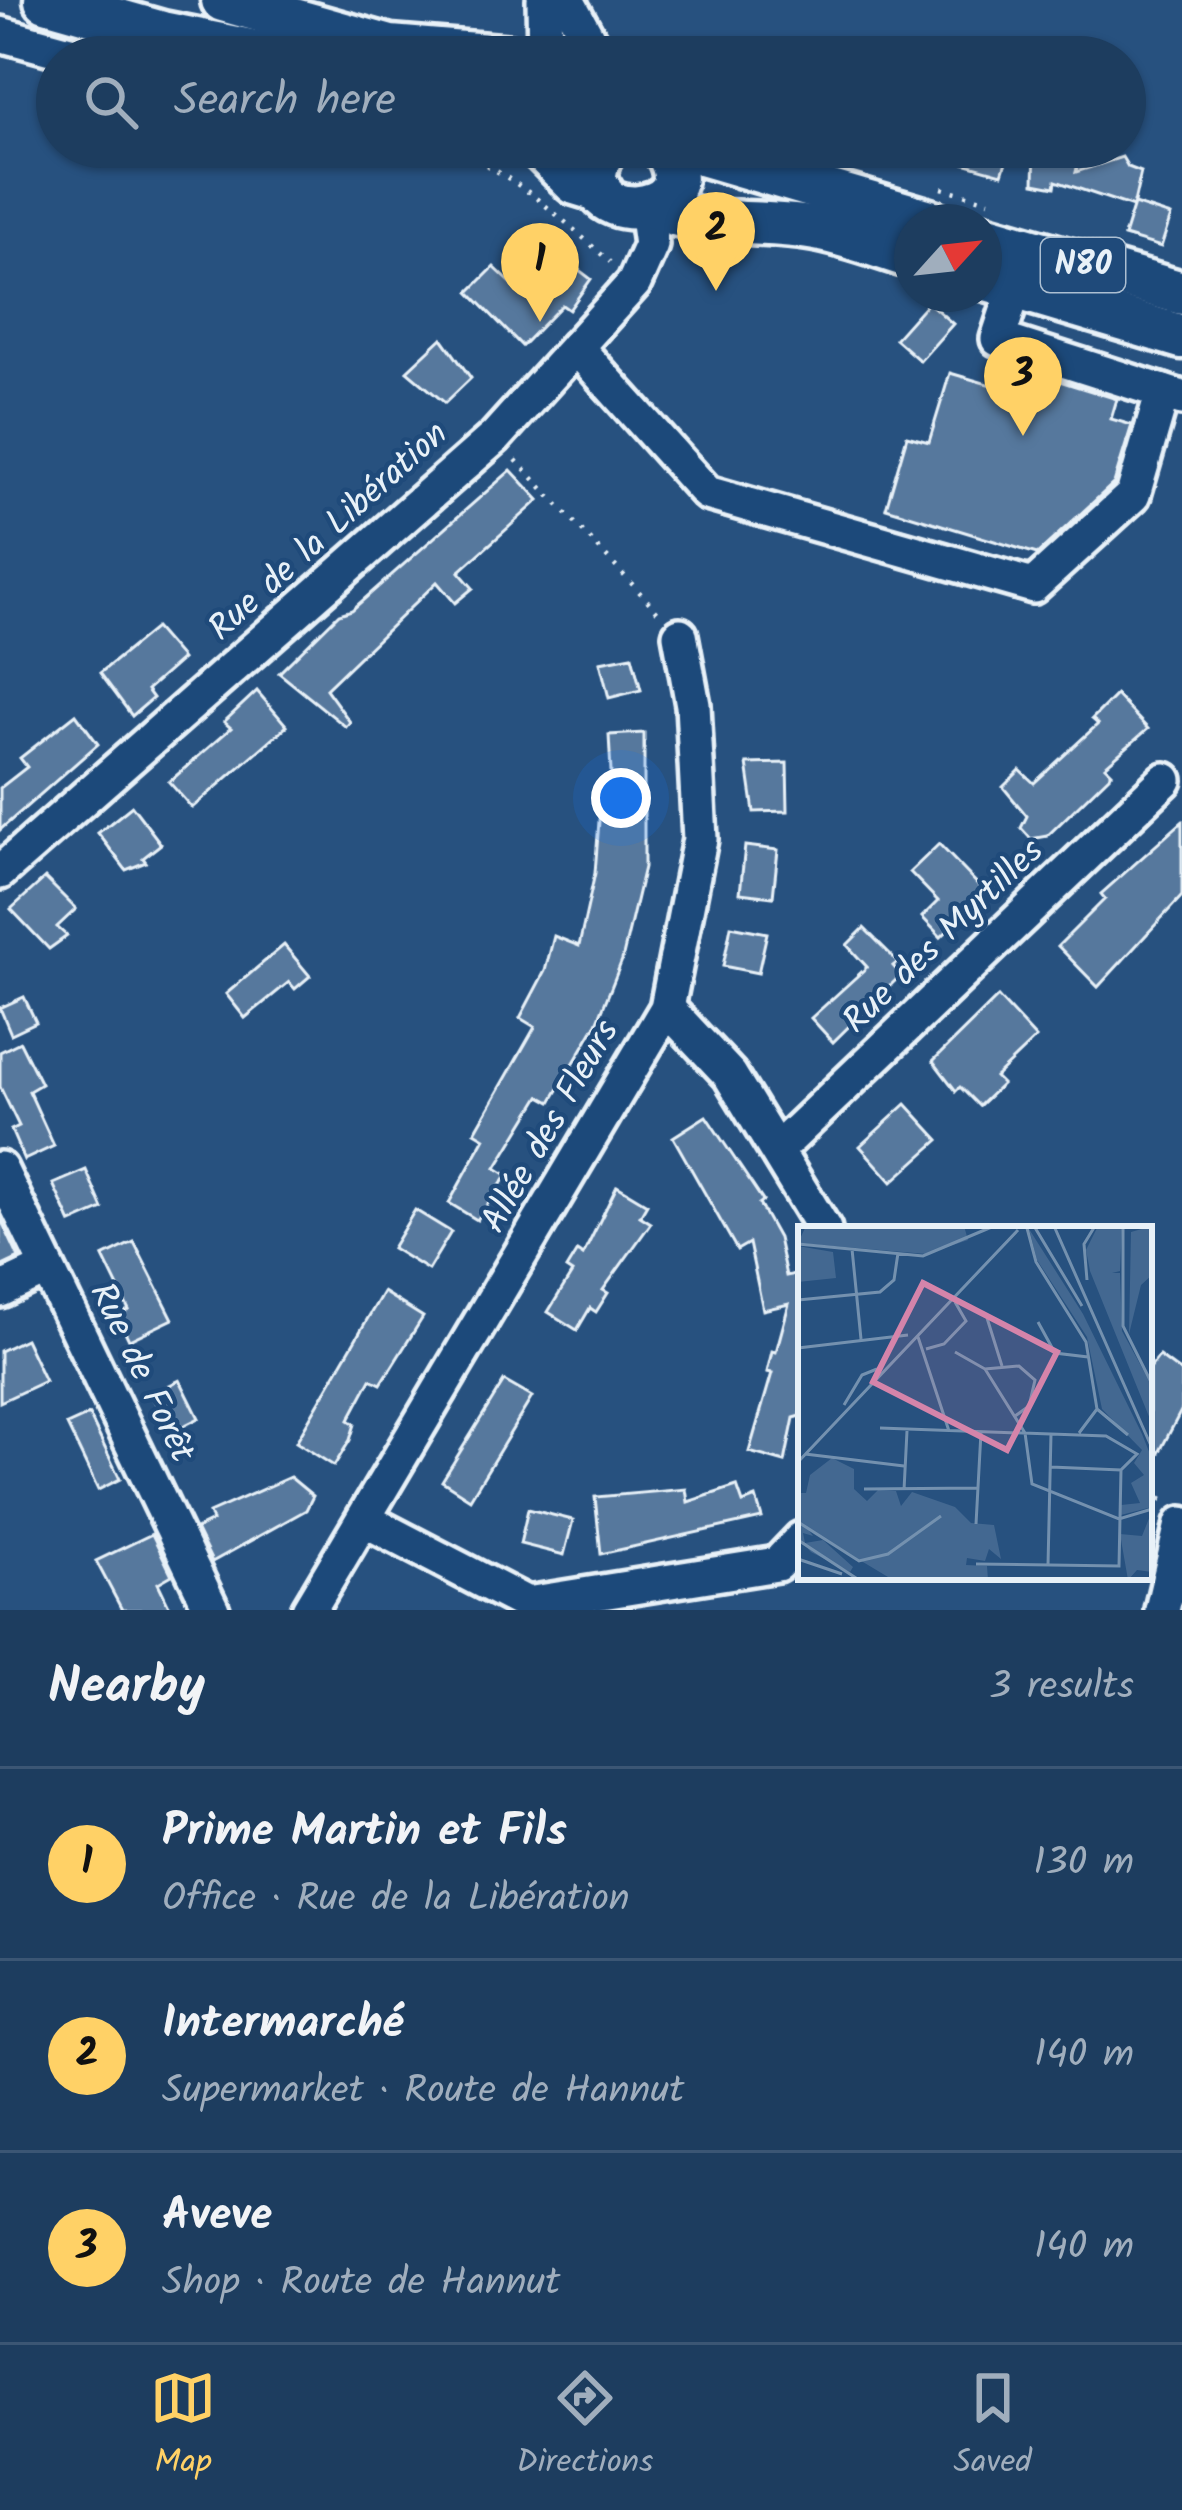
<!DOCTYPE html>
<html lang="en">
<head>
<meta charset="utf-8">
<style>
  body { margin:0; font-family:Kalam,sans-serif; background:#254465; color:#f1f3f6 }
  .compass { position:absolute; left:894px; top:204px; width:108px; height:108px; border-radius:50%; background:#1d3d5f; box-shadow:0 3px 9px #0004; rotate:63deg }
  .you { position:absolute; left:621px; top:798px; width:42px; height:42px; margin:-30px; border:9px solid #fff; border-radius:50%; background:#1a73e8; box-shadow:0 0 0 18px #1a73e833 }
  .badge { display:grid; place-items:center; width:78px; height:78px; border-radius:50%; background:#ffd166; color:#111; font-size:39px; font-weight:700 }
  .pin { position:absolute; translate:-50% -99px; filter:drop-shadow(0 3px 6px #0008) }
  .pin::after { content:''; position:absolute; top:63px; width:42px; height:36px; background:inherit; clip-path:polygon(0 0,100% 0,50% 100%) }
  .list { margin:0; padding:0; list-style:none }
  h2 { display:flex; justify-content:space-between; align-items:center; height:156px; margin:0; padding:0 48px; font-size:51px }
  h2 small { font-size:39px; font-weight:400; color:#a0aebd }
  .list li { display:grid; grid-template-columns:78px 1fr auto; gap:36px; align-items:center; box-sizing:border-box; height:192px; padding:0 48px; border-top:3px solid #3b5674 }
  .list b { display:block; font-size:45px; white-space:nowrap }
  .list p { margin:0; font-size:39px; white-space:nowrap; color:#a0aebd }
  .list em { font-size:39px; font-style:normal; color:#a0aebd }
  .icon { flex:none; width:66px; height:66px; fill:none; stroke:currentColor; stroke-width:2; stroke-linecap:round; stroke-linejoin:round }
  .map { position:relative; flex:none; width:1182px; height:1610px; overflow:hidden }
  .search { position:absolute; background:#1d3d5f; box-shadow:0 3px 9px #0004; left:36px; right:36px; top:36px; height:132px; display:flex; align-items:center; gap:30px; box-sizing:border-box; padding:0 42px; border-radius:66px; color:#a0aebd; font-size:45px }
  .sheet { height:732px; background:#1d3d5f }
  nav { display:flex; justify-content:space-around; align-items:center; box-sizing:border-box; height:168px; border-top:3px solid #3b5674; background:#1d3d5f; font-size:33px; color:#a0aebd }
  nav a { display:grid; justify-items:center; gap:6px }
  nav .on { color:#ffd166 }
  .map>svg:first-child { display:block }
  .building { fill:#57789d; stroke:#e8f1f8; stroke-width:3 }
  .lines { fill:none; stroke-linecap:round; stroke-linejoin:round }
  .minor-casing { stroke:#e8f1f8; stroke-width:42 }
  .major-casing { stroke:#e8f1f8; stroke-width:51 }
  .path { stroke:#e8f1f8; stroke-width:4.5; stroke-dasharray:3 9; stroke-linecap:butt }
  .minor { stroke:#1f4a7a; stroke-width:33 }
  .major { stroke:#1f4a7a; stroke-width:42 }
  .labels { text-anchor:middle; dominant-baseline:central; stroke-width:9; stroke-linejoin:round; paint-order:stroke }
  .shield { fill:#1f4a7a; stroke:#acbfd2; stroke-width:3 }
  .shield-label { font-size:33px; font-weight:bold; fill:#e8f1f8 }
  .street-label { font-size:36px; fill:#e8f1f8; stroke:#1f4a7a }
  .inset-road { fill:none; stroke:#7491af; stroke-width:3 }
  .view { fill:#d584aa; fill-opacity:0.15; stroke:#d584aa; stroke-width:6 }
  .inset-edge { fill:none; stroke:#e8f1f8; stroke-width:6 }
</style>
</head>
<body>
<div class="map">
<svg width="1182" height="1610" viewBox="0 0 1182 1610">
  <rect width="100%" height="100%" fill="#27517f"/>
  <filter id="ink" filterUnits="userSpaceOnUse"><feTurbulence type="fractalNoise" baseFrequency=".00833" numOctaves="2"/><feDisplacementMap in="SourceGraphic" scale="24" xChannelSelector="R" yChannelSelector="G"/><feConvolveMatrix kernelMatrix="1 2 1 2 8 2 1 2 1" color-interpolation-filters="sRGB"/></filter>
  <g filter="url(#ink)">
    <!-- building -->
    <g class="building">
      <polygon points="928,147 1011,147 1002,174 927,153"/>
      <polygon points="1035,147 1082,147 1076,172 1122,157 1128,167 1141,172 1133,207 1056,181 1055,187 1034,183"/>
      <polygon points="1134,204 1171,216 1161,247 1124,236"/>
      <polygon points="534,252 558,269 566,260 591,279 569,310 562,305 522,346 469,292 494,267 512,284"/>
      <polygon points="928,302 953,324 920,361 895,339"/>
      <polygon points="442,338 471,378 445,403 407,371"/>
      <polygon points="950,373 1043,400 1050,378 1117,399 1111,419 1132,425 1114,483 1037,554 886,508 907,436 929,442"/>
      <polygon points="511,470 539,500 459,572 473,588 455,603 437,582 326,689 350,722 346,727 279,673 339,614 352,610"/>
      <polygon points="155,628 182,659 147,690 153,698 132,716 100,673"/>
      <polygon points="632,656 641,690 609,698 600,662"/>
      <polygon points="257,691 287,726 192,808 169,782 231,728 224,722"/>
      <polygon points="1116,695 1148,729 1105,766 1112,773 1047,836 1031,839 1021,828 1027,816 1003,787 1020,770 1034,783 1098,724 1092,719"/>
      <polygon points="76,714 98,744 0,830 0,788 27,767 20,758"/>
      <polygon points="644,733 644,867 622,960 597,1023 551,1102 540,1096 496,1168 507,1175 477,1220 449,1203 485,1138 475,1132 535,1027 520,1018 545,971 554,936 579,946 595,873 600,808 613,809 609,735"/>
      <polygon points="787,763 788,811 754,812 747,764"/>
      <polygon points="132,806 161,844 143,858 146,862 126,870 98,833"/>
      <polygon points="1182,822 1182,896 1098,987 1058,946 1105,899 1101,894"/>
      <polygon points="939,844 986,893 941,937 922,917 938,901 910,872"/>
      <polygon points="745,846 778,850 773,897 740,893"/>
      <polygon points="45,878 76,909 57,927 67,936 49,949 11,909"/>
      <polygon points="731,926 767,933 758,973 723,966"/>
      <polygon points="864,928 898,962 893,966 901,975 833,1042 811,1018 867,967 847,945"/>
      <polygon points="284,945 310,976 295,989 289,982 245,1018 226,994"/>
      <polygon points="24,997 36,1022 11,1034 0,1008"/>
      <polygon points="998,997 1036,1038 995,1077 1002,1084 979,1106 960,1087 956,1091 933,1061"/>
      <polygon points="20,1042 41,1084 29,1091 54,1146 24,1160 11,1130 19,1126 0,1087 0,1052"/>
      <polygon points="906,1104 939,1140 892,1182 860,1146"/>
      <polygon points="706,1116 763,1201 759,1204 778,1238 786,1276 801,1273 801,1416 794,1418 785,1462 749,1452 772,1373 767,1372 772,1351 776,1352 789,1304 763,1310 749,1243 737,1250 673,1137"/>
      <polygon points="86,1170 103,1209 71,1223 53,1184"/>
      <polygon points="617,1186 647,1204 640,1216 651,1223 603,1290 608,1293 596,1312 590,1308 577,1330 548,1312 572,1273 566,1269 577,1251 583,1255"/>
      <polygon points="415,1210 451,1232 428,1270 392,1248"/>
      <polygon points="0,1217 19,1258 0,1267"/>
      <polygon points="134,1242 173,1319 129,1340 117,1315 129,1310 103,1257"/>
      <polygon points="383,1292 423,1317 381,1384 371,1379 349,1420 355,1424 350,1440 334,1466 296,1442"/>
      <polygon points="25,1339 45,1381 0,1402 0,1351"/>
      <polygon points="1159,1356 1182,1373 1182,1409 1149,1472 1149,1369"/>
      <polygon points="180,1380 199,1418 171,1432 151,1394"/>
      <polygon points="504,1381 532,1397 470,1499 442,1481"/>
      <polygon points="89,1415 120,1479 98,1490 67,1425"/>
      <polygon points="290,1477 313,1496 306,1510 212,1562 196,1529 212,1521 209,1513"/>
      <polygon points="737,1486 743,1503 756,1498 762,1518 601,1554 595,1497 686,1489 688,1502"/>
      <polygon points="528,1509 573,1520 564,1555 520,1544"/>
      <polygon points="152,1534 172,1575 158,1583 171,1610 122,1610 96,1561"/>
    </g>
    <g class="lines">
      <defs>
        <g id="minor">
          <polyline points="544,0 545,57"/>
          <polyline points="567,0 598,57"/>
          <polyline points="0,34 84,57"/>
          <polyline points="1015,287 998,339 1182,398"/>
          <polyline points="576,347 707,493 1033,586 1133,495 1163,392"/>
          <polyline points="0,872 495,437 634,283 651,245 646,209"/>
          <polyline points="667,1008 730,1075 824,1229"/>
          <polyline points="777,1150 1165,780"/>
          <polyline points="0,1169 212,1610"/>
          <polyline points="0,1290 47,1268"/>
          <polyline points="365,1520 527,1604 777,1564 801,1539"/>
          <polyline points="309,1610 667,1008 700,839 693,705 680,635"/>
          <polyline points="1162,1610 1182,1524"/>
        </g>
        <g id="major">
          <polyline points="46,0 162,33 281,57"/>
          <polyline points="223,0 390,47 512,57"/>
          <polyline points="539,147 575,183 601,191"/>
          <path d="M606,147C551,230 720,225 663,147"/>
          <polyline points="678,147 933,222"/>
          <path d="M653,206C703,230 765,218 821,230C851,236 882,248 912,257"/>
          <polyline points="984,236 1182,293"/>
          <polyline points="984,278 1182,337"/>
        </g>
      </defs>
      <!-- minor casing -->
      <use href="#minor" class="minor-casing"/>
      <!-- major casing -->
      <use href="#major" class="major-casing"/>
      <!-- path -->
      <g class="path">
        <polyline points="626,44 639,57"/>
        <path d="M442,147C507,166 560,217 610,262"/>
        <polyline points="942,188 989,201"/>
        <polyline points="937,294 960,301"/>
        <polyline points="516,460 660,614"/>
        <polyline points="1149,1494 1166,1501"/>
      </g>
      <!-- minor -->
      <use href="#minor" class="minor"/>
      <!-- major -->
      <use href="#major" class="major"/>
    </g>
  </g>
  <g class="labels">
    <!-- shield labels -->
    <rect class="shield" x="1041" y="238" width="84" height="54" rx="9"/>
    <g class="shield-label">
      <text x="1083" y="265">N80</text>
    </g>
    <!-- street labels -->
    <g class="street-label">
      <text transform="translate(329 532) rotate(-42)">Rue de la Libération</text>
      <text transform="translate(944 937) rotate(-44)">Rue des Myrtilles</text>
      <text transform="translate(551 1127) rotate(-60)">Allée des Fleurs</text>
      <text transform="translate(141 1373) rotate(64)">Rue de Forêt</text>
    </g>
  </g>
  <!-- overview -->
  <g transform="translate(798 1226)">
    <rect width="354" height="354" fill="#27517f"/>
    <path d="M8,0H166L170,14L128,28L0,17ZM300,0H324L322,45L314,47H322L324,105L354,160V198L292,45L288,24ZM354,0V49L343,59L331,108L333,6ZM231,3L285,88L344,208L354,233V281L323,289V279L342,277L333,257L346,249L336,237L344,224L304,183L289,111L239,34ZM0,20L35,26L38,52L0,56ZM34,232L56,243V263L69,275L80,264L98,265L103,280L114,266L157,281L173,297L196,299L203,333L191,323L187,335L169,332L168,339L189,340L190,354H95L10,303L15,310L5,307L7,317L25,314L55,341L52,346L13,326L0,312V267H8L12,249ZM354,285V346L339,344L330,354L322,308L344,310Z" fill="#436891"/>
    <path class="inset-road" d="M236,0L284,80M256,0L354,222M325,0V100L354,158M229,2L238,36L288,116L299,183L281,207M0,18L125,30L196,0M54,23L63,113M289,54L286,18L297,0M0,74L82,66L96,54L100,27M189,92L204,140M240,96L257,127L290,131M120,111L151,205M0,122L110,109M128,123L146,118L168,95L157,76M157,126L187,143L227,207L234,258L321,293L354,283M187,143L221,140L237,154L231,180L217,190M46,179L64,149L79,143M299,183L330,209M82,202L308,210L339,228L323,244L321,340L178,338M7,228L106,240M0,236L220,4M253,241L323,244M66,263L180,262M106,264L109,205M0,296L61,335L90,328L143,290M178,298L183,206M0,314L61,354M0,333L44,348M250,339L253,208"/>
    <path class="view" d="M125,57L259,126L209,224L75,156Z"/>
    <rect width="354" height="354" class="inset-edge"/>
  </g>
</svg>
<svg class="compass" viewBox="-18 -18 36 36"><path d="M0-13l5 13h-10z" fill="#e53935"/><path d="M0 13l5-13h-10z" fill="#a0aebd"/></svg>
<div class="you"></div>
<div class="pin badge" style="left:540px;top:322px">1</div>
<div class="pin badge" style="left:716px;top:291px">2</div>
<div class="pin badge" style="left:1023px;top:436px">3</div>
<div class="search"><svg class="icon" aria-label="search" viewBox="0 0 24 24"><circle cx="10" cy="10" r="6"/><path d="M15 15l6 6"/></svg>Search here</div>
</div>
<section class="sheet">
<h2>Nearby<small>3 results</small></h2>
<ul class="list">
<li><span class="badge">1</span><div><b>Prime Martin et Fils</b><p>Office · Rue de la Libération</p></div><em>130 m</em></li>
<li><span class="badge">2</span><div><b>Intermarché</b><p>Supermarket · Route de Hannut</p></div><em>140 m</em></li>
<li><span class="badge">3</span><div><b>Aveve</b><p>Shop · Route de Hannut</p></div><em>140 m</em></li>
</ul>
</section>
<nav>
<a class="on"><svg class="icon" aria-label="map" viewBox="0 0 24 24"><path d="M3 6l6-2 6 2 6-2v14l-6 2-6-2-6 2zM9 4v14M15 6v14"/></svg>Map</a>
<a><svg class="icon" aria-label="directions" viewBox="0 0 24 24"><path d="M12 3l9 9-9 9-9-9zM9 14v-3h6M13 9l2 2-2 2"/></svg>Directions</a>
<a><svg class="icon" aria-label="saved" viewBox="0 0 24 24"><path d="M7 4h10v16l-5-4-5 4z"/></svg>Saved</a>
</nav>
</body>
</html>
